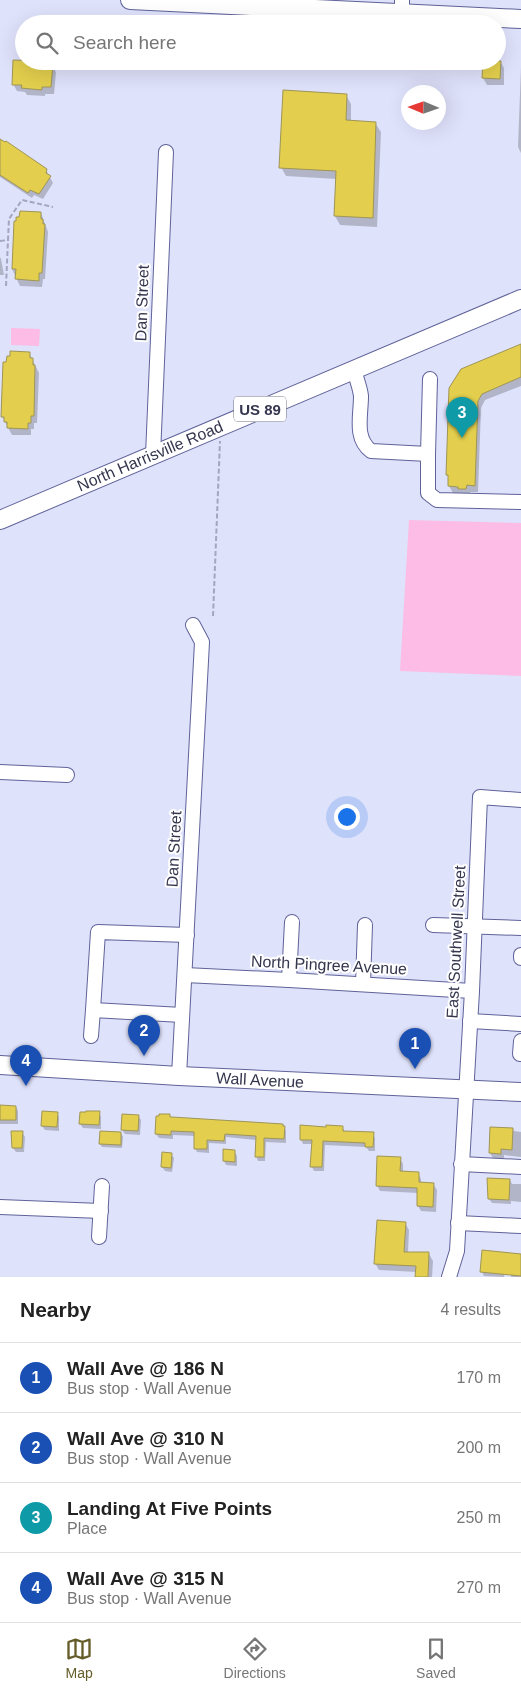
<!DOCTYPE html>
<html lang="en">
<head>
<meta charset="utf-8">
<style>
  body { margin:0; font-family:Arial,sans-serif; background:#f2f2f2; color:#222 }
  .compass { position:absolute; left:401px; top:85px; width:45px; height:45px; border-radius:50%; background:#fff; box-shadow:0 5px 20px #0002; rotate:272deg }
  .you { position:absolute; left:346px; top:816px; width:18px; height:18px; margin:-12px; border:4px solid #fff; border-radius:50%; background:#1a73e8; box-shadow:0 0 0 8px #1a73e833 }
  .badge { display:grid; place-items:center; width:32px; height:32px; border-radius:50%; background:#645c29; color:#fff; font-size:16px; font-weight:700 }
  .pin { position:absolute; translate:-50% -41px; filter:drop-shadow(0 1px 2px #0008) }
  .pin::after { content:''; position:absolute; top:26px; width:18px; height:15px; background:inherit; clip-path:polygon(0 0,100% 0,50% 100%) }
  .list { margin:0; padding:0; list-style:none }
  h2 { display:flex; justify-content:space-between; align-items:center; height:65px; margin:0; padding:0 20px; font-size:21px }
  h2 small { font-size:16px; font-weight:400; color:#767676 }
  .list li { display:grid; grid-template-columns:32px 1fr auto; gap:15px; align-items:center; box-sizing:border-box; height:70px; padding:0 20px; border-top:1px solid #e0e0e0 }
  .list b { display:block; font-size:19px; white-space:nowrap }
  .list p { margin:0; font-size:16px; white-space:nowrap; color:#767676 }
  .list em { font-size:16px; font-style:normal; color:#767676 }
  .icon { flex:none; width:28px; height:28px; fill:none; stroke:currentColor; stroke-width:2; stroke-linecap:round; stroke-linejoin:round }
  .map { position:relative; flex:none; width:521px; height:1277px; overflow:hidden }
  .search { position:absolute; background:#fff; box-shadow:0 5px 20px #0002; left:15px; right:15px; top:15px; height:55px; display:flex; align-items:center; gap:12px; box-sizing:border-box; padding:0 18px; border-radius:28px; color:#767676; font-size:19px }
  .sheet { height:345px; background:#fff }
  nav { display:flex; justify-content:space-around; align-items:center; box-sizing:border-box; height:70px; border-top:1px solid #e0e0e0; background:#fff; font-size:14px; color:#767676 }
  nav a { display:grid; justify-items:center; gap:2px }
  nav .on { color:#645c29 }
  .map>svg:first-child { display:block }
  .green { fill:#fcbce5 }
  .shadow { fill:#0003 }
  .building { fill:#e3cf4d; stroke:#9f9555 }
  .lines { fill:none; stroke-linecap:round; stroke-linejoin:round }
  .minor-casing { stroke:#5f6298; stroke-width:16 }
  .major-casing { stroke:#5f6298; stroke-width:20 }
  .path { stroke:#a4a6bf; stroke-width:2; stroke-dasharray:5 2.5; stroke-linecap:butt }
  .minor { stroke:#fff; stroke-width:14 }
  .major { stroke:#fff; stroke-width:18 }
  .labels { text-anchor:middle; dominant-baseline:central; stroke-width:4; stroke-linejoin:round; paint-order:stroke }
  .shield { fill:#fff; stroke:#717283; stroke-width:1 }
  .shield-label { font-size:15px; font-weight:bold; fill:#34364e }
  .street-label { font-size:16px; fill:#34364e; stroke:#fff }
</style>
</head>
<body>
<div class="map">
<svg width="521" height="1277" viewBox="0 0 521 1277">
  <rect width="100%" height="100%" fill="#dfe2fb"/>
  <!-- green -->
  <g class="green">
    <polygon points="11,328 40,329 39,346 11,345"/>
    <polygon points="409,520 521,523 521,676 400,671"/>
  </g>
  <!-- shadow -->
  <g class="shadow">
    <polygon points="42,61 44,64 52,65 56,72 54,94 45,94 45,96 27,95 25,92 17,91 13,84"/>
    <polygon points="500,61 504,68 504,85 487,85 483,78"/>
    <polygon points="521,67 521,153 518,147"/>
    <polygon points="346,95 351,104 351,122 375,123 381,132 377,227 340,225 335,216 337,179 286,176 281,167"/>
    <polygon points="0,143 46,170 53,183 43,199 34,195 32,198 0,177"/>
    <polygon points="41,213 48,232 45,279 43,279 42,287 20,286 12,269"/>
    <polygon points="0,257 1,259 4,275 0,275"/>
    <polygon points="521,346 521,386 485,400 481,408 478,492 470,492 470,496 453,493 449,486 449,478 447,475 450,388"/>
    <polygon points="29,353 39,373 37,423 34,423 34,429 31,429 31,435 12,435 2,416"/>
    <polygon points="0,1106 16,1107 18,1111 18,1124 0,1124"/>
    <polygon points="57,1113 59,1117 59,1131 45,1130 42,1126"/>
    <polygon points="99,1113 101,1117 101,1129 83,1128 80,1124"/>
    <polygon points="123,1115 138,1116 141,1120 140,1135 125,1134 122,1130"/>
    <polygon points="169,1116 171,1118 284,1127 286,1131 286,1143 266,1142 265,1161 258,1161 256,1156 257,1140 226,1137 226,1144 209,1143 209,1153 197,1152 195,1148 195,1136 173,1135 173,1139 159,1138 156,1134"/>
    <polygon points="342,1127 345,1132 373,1134 375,1138 375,1151 369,1151 366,1147 325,1145 324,1171 314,1171 312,1167 313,1144 303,1144 301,1139 327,1128"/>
    <polygon points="513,1129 514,1131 521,1132 521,1157 504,1155 504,1160 494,1160 490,1153"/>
    <polygon points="22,1132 25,1137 24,1152 16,1152 13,1148"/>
    <polygon points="121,1133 123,1137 122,1148 102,1147 100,1144"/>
    <polygon points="234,1151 237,1156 237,1166 226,1165 224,1161"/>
    <polygon points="171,1154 174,1158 172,1172 165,1171 162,1167"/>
    <polygon points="400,1158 403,1164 403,1173 418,1173 421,1179 421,1184 433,1184 437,1190 436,1212 421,1211 418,1206 418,1193 380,1191 377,1185"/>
    <polygon points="510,1180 512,1184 521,1184 521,1202 511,1201 511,1204 492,1203 489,1199"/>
    <polygon points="405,1223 409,1230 408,1253 429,1254 433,1261 432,1277 416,1277 417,1272 379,1270 375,1263"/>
    <polygon points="510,1255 521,1255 521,1277 511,1277"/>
    <polygon points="507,1259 504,1277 484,1276 482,1272"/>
  </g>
  <!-- building -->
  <g class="building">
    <polygon points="13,60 43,61 43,63 53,64 51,87 42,87 42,90 21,88 22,85 12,85"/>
    <polygon points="483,61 501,61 500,79 482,78"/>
    <polygon points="283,90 347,94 346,120 376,122 373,218 334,216 336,171 279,168"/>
    <polygon points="0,139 5,142 6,141 47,169 46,173 51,176 39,194 30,190 28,193 0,175"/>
    <polygon points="20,211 41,212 41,219 43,219 43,224 45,224 42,273 39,273 39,281 15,279 16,269 12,269 14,221 16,221 16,217 19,217"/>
    <polygon points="521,344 521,377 482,394 478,401 475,486 467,485 466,489 458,489 458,487 448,486 448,475 446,475 449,388 461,369"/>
    <polygon points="10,351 30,352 30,358 33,358 33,365 35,365 34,416 31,416 31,423 28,423 28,429 7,428 7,422 4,422 4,417 1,417 3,362 6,362 7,356 10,356"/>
    <polygon points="0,1105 16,1106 16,1120 0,1120"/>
    <polygon points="42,1111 58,1112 57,1127 41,1126"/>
    <polygon points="86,1111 100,1111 99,1125 79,1124 80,1112 86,1112"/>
    <polygon points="122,1114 139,1115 138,1131 121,1130"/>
    <polygon points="159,1114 170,1114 170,1117 172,1117 283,1124 283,1126 285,1126 284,1139 264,1138 264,1157 255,1157 256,1136 225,1134 224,1141 207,1140 207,1149 194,1149 194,1132 171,1131 171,1135 155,1134 156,1116 159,1116"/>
    <polygon points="300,1125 326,1127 326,1125 343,1126 343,1131 374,1132 373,1147 365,1147 365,1143 323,1141 322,1167 310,1167 312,1140 300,1140"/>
    <polygon points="490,1127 513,1128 512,1150 501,1149 501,1154 489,1153"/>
    <polygon points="11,1131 23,1131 22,1148 12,1148"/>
    <polygon points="100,1131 121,1132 121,1145 99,1144"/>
    <polygon points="223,1149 235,1150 235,1162 223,1161"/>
    <polygon points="162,1152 172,1153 171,1168 161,1167"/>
    <polygon points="377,1156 401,1157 400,1171 419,1172 419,1182 434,1183 433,1207 417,1206 417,1188 376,1186"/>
    <polygon points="487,1178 510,1179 509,1200 488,1199"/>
    <polygon points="377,1220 406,1222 404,1252 429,1252 428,1277 415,1277 416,1266 374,1264"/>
    <polygon points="482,1250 521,1254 521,1276 480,1272"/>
  </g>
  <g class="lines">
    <defs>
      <g id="minor">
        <polyline points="402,14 402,0"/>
        <path d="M354,369C356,378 360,387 361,396C361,416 354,438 371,451L428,454V493L437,500L521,502"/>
        <polyline points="428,454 430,379"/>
        <polyline points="153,455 166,152"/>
        <polyline points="0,772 67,775"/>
        <polyline points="433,925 521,928"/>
        <polyline points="521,958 521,955"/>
        <polyline points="185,975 289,980 472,991"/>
        <polyline points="289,980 292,922"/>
        <polyline points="363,984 365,925"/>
        <polyline points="182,1015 93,1010 98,932 187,935"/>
        <polyline points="470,1021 521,1024"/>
        <polyline points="91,1036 93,1010"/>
        <polyline points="520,1054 521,1041"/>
        <polyline points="179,1076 202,642 193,625"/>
        <polyline points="461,1164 521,1167"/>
        <polyline points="0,1207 101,1211"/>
        <polyline points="458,1223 521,1226"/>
        <polyline points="99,1237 102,1186"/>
        <polyline points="449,1277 457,1251 472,991 480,797 521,800"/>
      </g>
      <g id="major">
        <polyline points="130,0 521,19"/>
        <polyline points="0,520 521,299"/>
        <polyline points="0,1065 179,1076 521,1092"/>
      </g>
    </defs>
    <!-- minor casing -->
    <use href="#minor" class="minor-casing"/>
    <!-- major casing -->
    <use href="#major" class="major-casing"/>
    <!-- path -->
    <g class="path">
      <polyline points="0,241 8,240 9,219 22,200 53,207"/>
      <polyline points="6,286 8,240"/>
      <polyline points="213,616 220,441"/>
    </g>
    <!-- minor -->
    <use href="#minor" class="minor"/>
    <!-- major -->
    <use href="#major" class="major"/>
  </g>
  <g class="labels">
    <!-- shield labels -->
    <rect class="shield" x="234" y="396.5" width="52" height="25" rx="4"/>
    <g class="shield-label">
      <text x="260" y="409">US 89</text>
    </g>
    <!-- street labels -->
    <g class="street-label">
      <text transform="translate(142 303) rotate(-88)">Dan Street</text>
      <text transform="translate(150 456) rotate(-23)">North Harrisville Road</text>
      <text transform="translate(174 849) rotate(-87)">Dan Street</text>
      <text transform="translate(456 942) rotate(-87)">East Southwell Street</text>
      <text transform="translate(329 965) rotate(3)">North Pingree Avenue</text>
      <text transform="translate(260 1080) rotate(3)">Wall Avenue</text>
    </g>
  </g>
</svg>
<svg class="compass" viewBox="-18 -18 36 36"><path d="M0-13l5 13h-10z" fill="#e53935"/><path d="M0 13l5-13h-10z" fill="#767676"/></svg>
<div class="you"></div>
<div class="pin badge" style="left:415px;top:1069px;background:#1a4fb4">1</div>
<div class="pin badge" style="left:144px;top:1056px;background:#1a4fb4">2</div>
<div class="pin badge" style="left:462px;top:438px;background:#0f9aa8">3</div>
<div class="pin badge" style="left:26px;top:1086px;background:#1a4fb4">4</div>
<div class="search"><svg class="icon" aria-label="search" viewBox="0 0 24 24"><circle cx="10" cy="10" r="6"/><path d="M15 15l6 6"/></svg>Search here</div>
</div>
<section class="sheet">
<h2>Nearby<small>4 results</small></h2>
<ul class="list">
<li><span class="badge" style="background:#1a4fb4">1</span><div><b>Wall Ave @ 186 N</b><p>Bus stop · Wall Avenue</p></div><em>170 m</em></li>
<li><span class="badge" style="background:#1a4fb4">2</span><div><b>Wall Ave @ 310 N</b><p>Bus stop · Wall Avenue</p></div><em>200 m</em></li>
<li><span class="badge" style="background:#0f9aa8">3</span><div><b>Landing At Five Points</b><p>Place</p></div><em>250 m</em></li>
<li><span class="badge" style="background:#1a4fb4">4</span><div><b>Wall Ave @ 315 N</b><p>Bus stop · Wall Avenue</p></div><em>270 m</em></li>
</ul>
</section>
<nav>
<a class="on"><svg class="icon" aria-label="map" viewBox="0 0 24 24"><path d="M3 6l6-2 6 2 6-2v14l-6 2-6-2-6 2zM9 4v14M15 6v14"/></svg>Map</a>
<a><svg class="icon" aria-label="directions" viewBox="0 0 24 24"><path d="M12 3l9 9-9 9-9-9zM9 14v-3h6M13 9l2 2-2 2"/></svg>Directions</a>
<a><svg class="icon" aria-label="saved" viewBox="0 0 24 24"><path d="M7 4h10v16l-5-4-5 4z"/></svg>Saved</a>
</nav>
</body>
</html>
